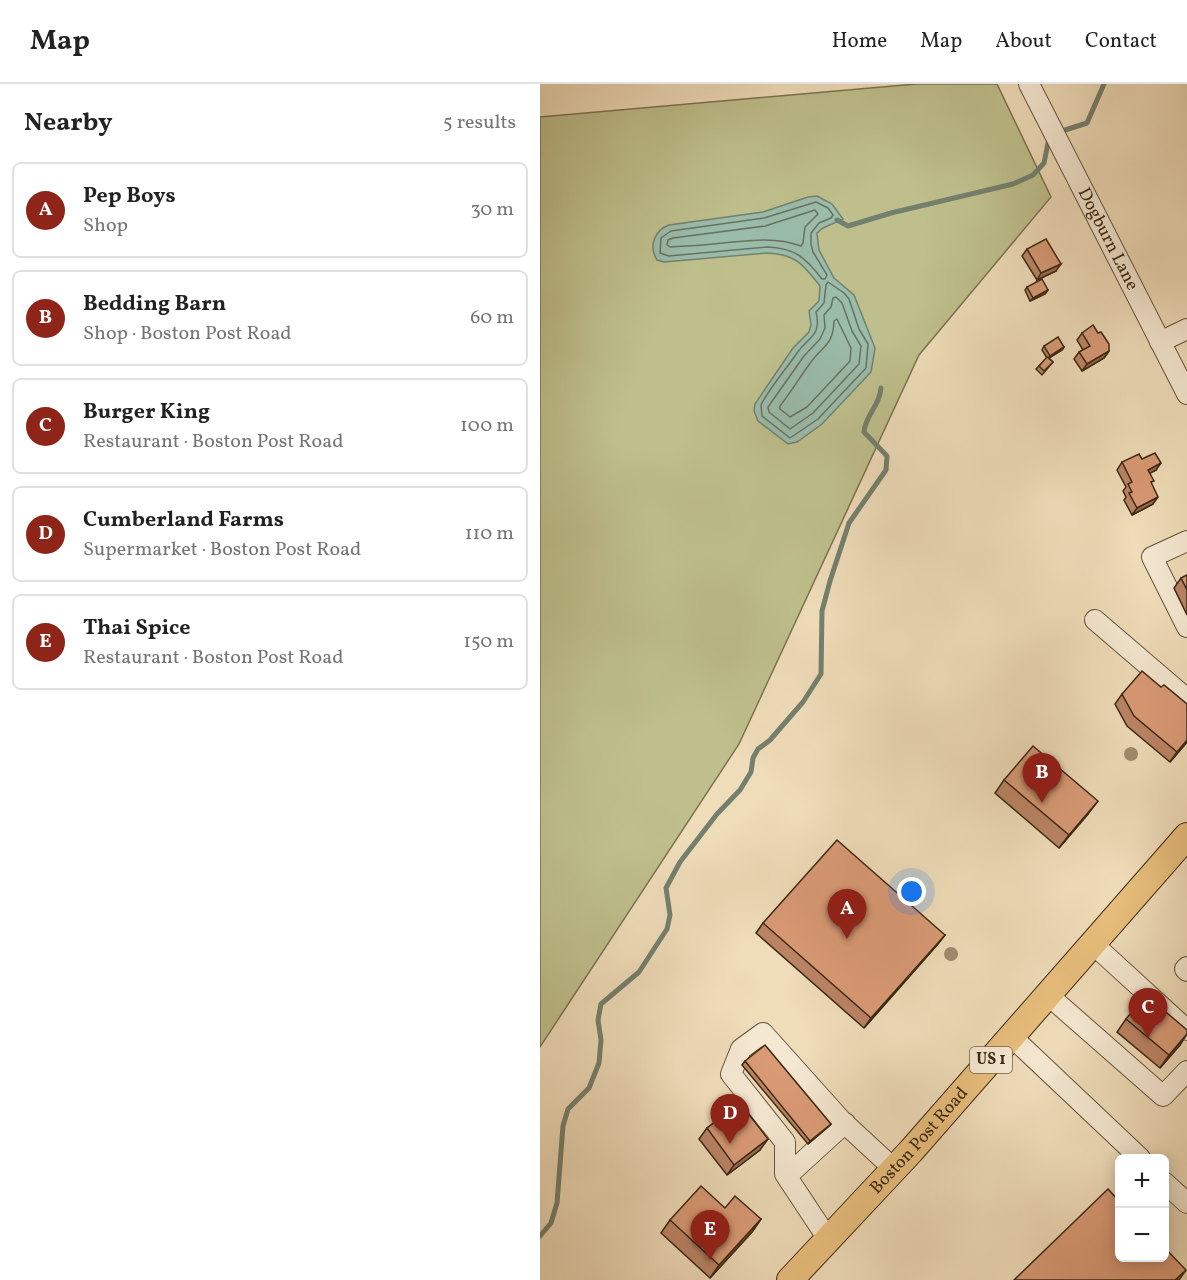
<!DOCTYPE html>
<html lang="en">
<head>
<meta charset="utf-8">
<style>
  body { margin:0; font-family:Vollkorn,serif; background:#f6f6f6; color:#222 }
  .controls { position:absolute; right:18px; bottom:18px; display:grid; overflow:hidden; border-radius:9px; box-shadow:0 3px 15px #0003 }
  .controls button { width:54px; height:54px; display:grid; place-items:center; padding:0; border:0; border-bottom:2px solid #e0e0e0; background:#fff; color:#222; font:30px sans-serif }
  .you { position:absolute; left:372px; top:808px; width:21px; height:21px; margin:-15px; border:4px solid #fff; border-radius:50%; background:#1a73e8; box-shadow:0 0 0 9px #1a73e833 }
  .badge { display:grid; place-items:center; width:39px; height:39px; border-radius:50%; background:#8f2418; color:#fff; font-size:20px; font-weight:700 }
  .pin { position:absolute; translate:-50% -50px; filter:drop-shadow(0 2px 3px #0008) }
  .pin::after { content:''; position:absolute; top:32px; width:21px; height:18px; background:inherit; clip-path:polygon(0 0,100% 0,50% 100%) }
  .list { margin:0; padding:0; list-style:none }
  h2 { display:flex; justify-content:space-between; align-items:center; height:78px; margin:0; padding:0 24px; font-size:26px }
  h2 small { font-size:20px; font-weight:400; color:#767676 }
  .list li { display:grid; grid-template-columns:39px 1fr auto; gap:18px; align-items:center; box-sizing:border-box; height:96px; margin:0 12px 12px; padding:0 12px; border:2px solid #e0e0e0; border-radius:9px }
  .list b { display:block; font-size:22px; white-space:nowrap }
  .list p { margin:0; font-size:20px; white-space:nowrap; color:#767676 }
  .list em { font-size:20px; font-style:normal; color:#767676 }
  .map { position:relative; flex:none; width:647px; height:1196px; overflow:hidden }
  header { display:flex; align-items:center; gap:36px; box-sizing:border-box; height:84px; padding:0 30px; background:#fff; border-bottom:2px solid #e0e0e0 }
  header strong { font-size:28px }
  nav { display:flex; gap:33px; margin-inline-start:auto; font-size:21px }
  main { display:flex }
  aside { flex:1; background:#fff }
  .map>svg:first-child { display:block }
  .green { fill:#bebf8c; stroke:#7c7350; stroke-width:1.5 }
  .water { fill:#9abcab; stroke:#74806e; stroke-width:1.5 }
  .lines { fill:none; stroke-linecap:round; stroke-linejoin:round }
  .shore { stroke:#6a725f; stroke-width:1.5 }
  .stream { stroke:#74806e; stroke-width:5 }
  .minor-casing { stroke:#68543c; stroke-width:22 }
  .major-casing { stroke:#3b2713; stroke-width:28 }
  .minor { stroke:#f5e8d2; stroke-width:20 }
  .major { stroke:#e8be7c; stroke-width:26 }
  .tree { fill:#9e8d6e }
  .wall { fill:#bb8465; stroke:#3b2713; stroke-width:1.5 }
  .shaded-wall { fill:#986c52; stroke:#3b2713; stroke-width:1.5 }
  .building { fill:#d99a75; stroke:#3b2713; stroke-width:1.5 }
  .labels { text-anchor:middle; dominant-baseline:central; stroke-width:4.5; stroke-linejoin:round; paint-order:stroke }
  .shield { fill:#f5e8d2; stroke:#73614c; stroke-width:1.5 }
  .shield-label { font-size:16px; font-weight:bold; fill:#3b2713 }
  .street-label { font-size:18px; fill:#3b2713; stroke:#f5e8d2 }
</style>
</head>
<body>
<header>
<strong>Map</strong>
<nav><a>Home</a><a>Map</a><a>About</a><a>Contact</a></nav>
</header>
<main>
<aside>
<h2>Nearby<small>5 results</small></h2>
<ul class="list">
<li><span class="badge">A</span><div><b>Pep Boys</b><p>Shop</p></div><em>30 m</em></li>
<li><span class="badge">B</span><div><b>Bedding Barn</b><p>Shop · Boston Post Road</p></div><em>60 m</em></li>
<li><span class="badge">C</span><div><b>Burger King</b><p>Restaurant · Boston Post Road</p></div><em>100 m</em></li>
<li><span class="badge">D</span><div><b>Cumberland Farms</b><p>Supermarket · Boston Post Road</p></div><em>110 m</em></li>
<li><span class="badge">E</span><div><b>Thai Spice</b><p>Restaurant · Boston Post Road</p></div><em>150 m</em></li>
</ul>
</aside>
<div class="map">
<svg width="647" height="1196" viewBox="0 0 647 1196">
  <rect width="100%" height="100%" fill="#efdcb9"/>
  <filter id="stains"><feTurbulence type="fractalNoise" baseFrequency=".00333" numOctaves="4"/><feColorMatrix values="0 0 0 0 .2 0 0 0 0 .09 0 0 0 0 .02 0 0 0 .5 -.17"/></filter>
  <radialGradient id="worn" r=".72"><stop offset=".6" stop-color="#630" stop-opacity="0"/><stop offset="1" stop-color="#630" stop-opacity=".3"/></radialGradient>
  <!-- green -->
  <polygon class="green" points="376,0 457,0 511,113 379,271 199,660 0,963 0,33"/>
  <!-- water -->
  <path class="water" d="M277,112L292,120L303,135L283,144L277,149L279,166L294,194L314,211L335,264L331,288L282,340L257,358L248,360L218,337L214,327L215,320L253,264L269,248L271,241L269,227L279,217L280,202C263,180 255,170 227,169L124,178L117,176C108,162 115,146 129,141L223,128L268,113Z"/>
  <g class="lines">
    <!-- shore -->
    <g class="shore">
      <path d="M276,118L288,124L293,131L291,134L279,139L271,149V160L273,168L287,191L285,195H282C265,173 255,164 227,163L129,172L120,169L121,154L131,147L224,134Z"/>
      <path d="M275,126L278,130L265,143L263,159L261,162C229,150 196,159 163,161C152,162 141,162 130,163L127,161L128,156L133,154L225,142Z"/>
      <path d="M288,198L304,209L309,215L319,245L328,260L326,284L278,335L250,354L222,332L221,321C228,306 247,284 257,269C268,253 282,252 276,228L284,219L286,201Z"/>
      <polygon points="296,213 302,219 312,247 321,262 319,280 273,329 250,345 229,328 228,323 264,272 280,255 285,244 284,231 291,223 293,214"/>
      <path d="M297,235L311,264L310,277L267,323L250,333L240,325V322C251,308 260,293 271,278C283,261 293,262 294,237Z"/>
    </g>
    <!-- stream -->
    <g class="stream">
      <polyline points="522,47 547,39 564,0"/>
      <polyline points="297,136 308,142 351,129 473,100 493,91 504,79 509,54"/>
      <path d="M0,1152L11,1139L17,1119L23,1042L28,1025L49,1004L59,979L61,956L58,936L61,920L99,888L127,845L130,831L126,804L140,778L177,730L200,706L211,688L213,674L218,665L230,656L263,618L281,590L282,527L290,497L309,439L346,386L347,372L324,348C326,329 339,324 341,304"/>
    </g>
    <defs>
      <g id="minor">
        <path id="s1" d="M489,0L647,310"/>
        <polyline points="620,258 647,245"/>
        <polyline points="647,457 612,473 647,543"/>
        <polyline points="555,536 647,615"/>
        <polyline points="553,860 647,946"/>
        <polyline points="647,883 645,885 647,887"/>
        <polyline points="508,911 623,1012 647,987"/>
        <polyline points="472,953 600,1074"/>
        <polyline points="247,1092 305,1039"/>
        <polyline points="624,1098 647,1119"/>
        <polyline points="288,1155 245,1090 245,1058 191,990 201,965 223,949 301,1036 354,1085"/>
      </g>
      <g id="major">
        <path id="s2" d="M250,1196L371,1067L647,752"/>
      </g>
    </defs>
    <!-- minor casing -->
    <use href="#minor" class="minor-casing"/>
    <!-- major casing -->
    <use href="#major" class="major-casing"/>
    <!-- minor -->
    <use href="#minor" class="minor"/>
    <!-- major -->
    <use href="#major" class="major"/>
  </g>
  <!-- trees -->
  <g class="tree">
    <circle cx="591" cy="670" r="7"/>
    <circle cx="411" cy="870" r="7"/>
  </g>
  <!-- wall -->
  <g class="wall">
    <polygon points="487,165 516,187 497,196 482,172"/>
    <polygon points="487,203 508,206 505,210 490,217 485,206"/>
    <polygon points="542,249 569,267 564,274 542,287 534,275 539,268 543,266 537,256"/>
    <polygon points="504,262 524,263 522,266 509,274 513,278 502,291 496,285 507,274 502,266"/>
    <polygon points="582,378 616,386 610,389 613,420 592,431 584,416 586,413 583,407 586,403 577,386"/>
    <polygon points="647,491 647,531 634,504 641,494"/>
    <polygon points="582,610 647,658 630,678 587,642 575,620"/>
    <polygon points="464,696 548,730 519,764 455,709"/>
    <polygon points="223,839 405,851 397,861 324,944 216,849"/>
    <polygon points="586,935 640,961 620,984 577,948"/>
    <polygon points="205,977 291,1040 288,1043 268,1060 202,981"/>
    <polygon points="167,1044 220,1066 187,1091 159,1055"/>
    <polygon points="185,1124 221,1135 212,1148 170,1194 121,1149 130,1136"/>
  </g>
  <!-- shaded-wall -->
  <g class="shaded-wall">
    <polygon points="521,180 516,187 497,196 501,189"/>
    <polygon points="508,206 505,210 490,217 493,214"/>
    <polygon points="524,263 522,266 507,275 510,272"/>
    <polygon points="569,267 564,274 542,287 547,280"/>
    <polygon points="621,379 616,386 603,393 608,386"/>
    <polygon points="618,413 613,420 592,431 597,424"/>
    <polygon points="647,656 647,658 630,678 637,668"/>
    <polygon points="558,717 548,730 519,764 529,751"/>
    <polygon points="405,851 397,861 324,944 331,934"/>
    <polygon points="647,950 640,961 620,984 629,971"/>
    <polygon points="291,1040 288,1043 268,1060 270,1057"/>
    <polygon points="228,1055 220,1066 187,1091 194,1081"/>
    <polygon points="221,1135 212,1148 170,1194 179,1181"/>
    <polygon points="646,1186 639,1196 635,1196"/>
  </g>
  <!-- building -->
  <g class="building">
    <polygon points="506,155 521,180 501,189 487,165"/>
    <polygon points="502,195 508,206 493,214 487,203"/>
    <polygon points="553,241 558,249 561,248 569,260 569,267 547,280 539,268 550,262 542,249"/>
    <polygon points="518,253 524,263 510,272 504,262"/>
    <polygon points="507,273 513,278 504,287 499,282"/>
    <polygon points="615,369 621,379 608,386 614,397 611,398 618,413 597,424 589,409 592,408 588,400 592,398 582,378 599,370 602,375"/>
    <polygon points="647,491 647,506 641,494"/>
    <polygon points="602,587 621,603 624,601 647,620 647,656 637,668 594,632 582,610"/>
    <polygon points="493,662 558,717 529,751 464,696"/>
    <polygon points="297,756 405,851 331,934 223,839"/>
    <polygon points="606,911 647,946 647,950 629,971 586,935"/>
    <polygon points="225,961 291,1040 270,1057 205,977"/>
    <polygon points="200,1019 228,1055 194,1081 167,1044"/>
    <polygon points="161,1102 185,1124 195,1112 221,1135 179,1181 130,1136"/>
    <polygon points="568,1105 579,1117 579,1173 624,1173 624,1163 646,1186 635,1196 474,1196"/>
  </g>
  <g class="labels">
    <!-- shield labels -->
    <rect class="shield" x="430" y="963" width="42" height="26" rx="4.5"/>
    <g class="shield-label">
      <text x="451" y="976">US 1</text>
    </g>
    <!-- street labels -->
    <g class="street-label">
      <text stroke="none"><textPath href="#s1" startOffset="174">Dogburn Lane</textPath></text>
      <text stroke="none"><textPath href="#s2" startOffset="190">Boston Post Road</textPath></text>
    </g>
  </g>
  <rect width="100%" height="100%" filter="url(#stains)"/>
  <rect width="100%" height="100%" fill="url(#worn)"/>
</svg>
<div class="controls">
<button>+</button>
<button>−</button>
</div>
<div class="you"></div>
<div class="pin badge" style="left:307px;top:855px">A</div>
<div class="pin badge" style="left:502px;top:719px">B</div>
<div class="pin badge" style="left:608px;top:954px">C</div>
<div class="pin badge" style="left:190px;top:1060px">D</div>
<div class="pin badge" style="left:170px;top:1176px">E</div>
</div>
</main>
</body>
</html>
